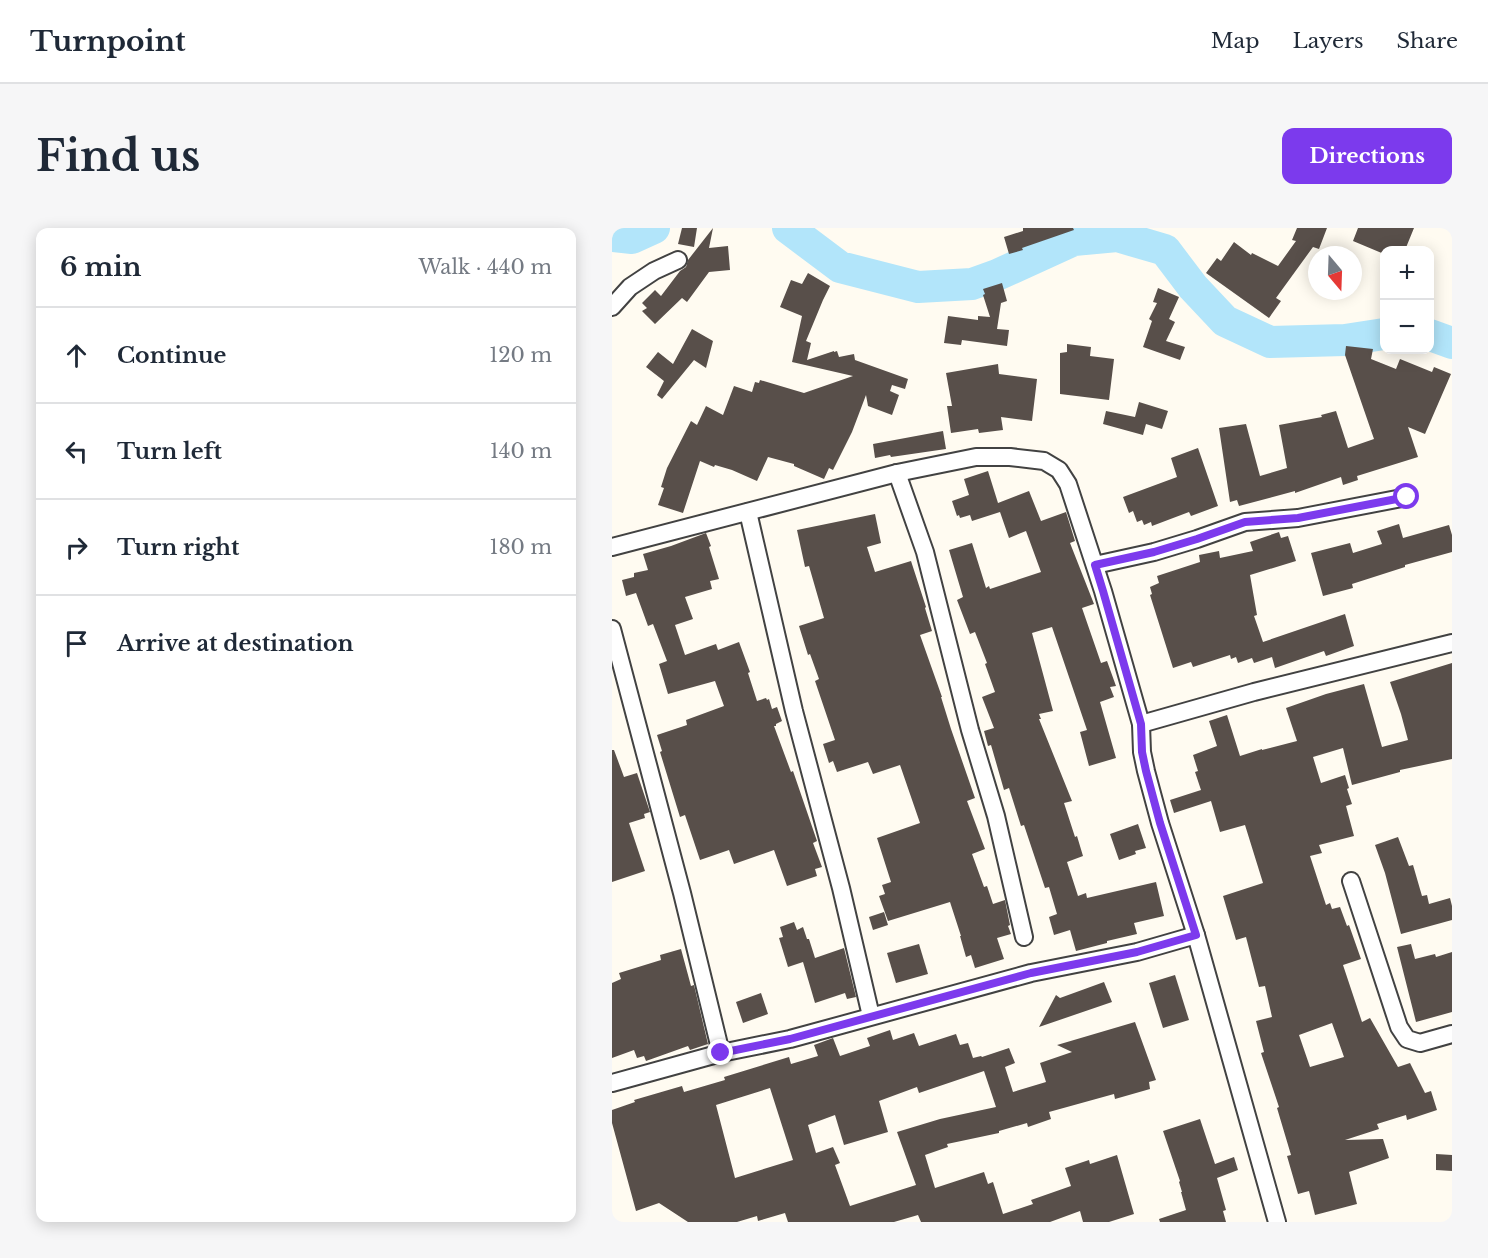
<!DOCTYPE html>
<html lang="en">
<head>
<meta charset="utf-8">
<style>
  body { margin:0; font-family:"Libre Baskerville",serif; background:#f6f6f7; color:#1f2937 }
  .controls { position:absolute; right:18px; top:18px; display:grid; overflow:hidden; border-radius:12px; box-shadow:0 3px 15px #0003 }
  .controls button { width:54px; height:54px; display:grid; place-items:center; padding:0; border:0; border-bottom:2px solid #e0e1e3; background:#fff; color:#1f2937; font:30px sans-serif }
  .compass { position:absolute; left:696px; top:18px; width:54px; height:54px; border-radius:50%; background:#fff; box-shadow:0 3px 15px #0003; rotate:161deg }
  .stop { position:absolute; width:18px; height:18px; margin:-14px; border:4px solid #7c3aed; border-radius:50%; background:#fff }
  .stop.end { background:#7c3aed; border-color:#fff; box-shadow:0 2px 6px #0008 }
  .list { margin:0; padding:0; list-style:none }
  h2 { display:flex; justify-content:space-between; align-items:center; height:78px; margin:0; padding:0 24px; font-size:26px }
  h2 small { font-size:20px; font-weight:400; color:#747a83 }
  .list li { display:grid; grid-template-columns:39px 1fr auto; gap:18px; align-items:center; box-sizing:border-box; height:96px; padding:0 24px; border-top:2px solid #e0e1e3 }
  .list b { display:block; font-size:22px; white-space:nowrap }
  .list em { font-size:20px; font-style:normal; color:#747a83 }
  .icon { flex:none; width:33px; height:33px; fill:none; stroke:currentColor; stroke-width:2; stroke-linecap:round; stroke-linejoin:round }
  .map { position:relative; flex:none; width:840px; height:994px; overflow:hidden; border-radius:12px }
  header { display:flex; align-items:center; gap:36px; box-sizing:border-box; height:84px; padding:0 30px; background:#fff; border-bottom:2px solid #e0e1e3 }
  header strong { font-size:28px }
  nav { display:flex; gap:33px; margin-inline-start:auto; font-size:21px }
  .intro { display:flex; align-items:center; justify-content:space-between; box-sizing:border-box; height:144px; padding:0 36px }
  h1 { margin:0; font-size:42px }
  .button { padding:15px 27px; border-radius:12px; background:#7c3aed; color:#fff; font-size:21px; font-weight:700 }
  main { display:flex; gap:36px; padding:0 36px }
  aside { flex:1; background:#fff; border-radius:12px; box-shadow:0 3px 15px #0003 }
  .map>svg:first-child { display:block }
  .lines { fill:none; stroke-linecap:round; stroke-linejoin:round }
  .river { stroke:#b2e5fa; stroke-width:32 }
  .building { fill:#584f4a; fill-rule:evenodd }
  .street-casing { stroke:#424242; stroke-width:20 }
  .street { stroke:#fff; stroke-width:16 }
  .route { stroke:#7c3aed; stroke-width:8 }
</style>
</head>
<body>
<header>
<strong>Turnpoint</strong>
<nav><a>Map</a><a>Layers</a><a>Share</a></nav>
</header>
<div class="intro"><h1>Find us</h1><a class="button">Directions</a></div>
<main>
<aside>
<h2>6 min<small>Walk · 440 m</small></h2>
<ul class="list">
<li><svg class="icon" aria-label="ahead" viewBox="0 0 24 24"><path d="M12 20V5M6 11l6-6 6 6"/></svg><div><b>Continue</b></div><em>120 m</em></li>
<li><svg class="icon" aria-label="left" viewBox="0 0 24 24"><path d="M17 20v-9H6M10 6l-5 5 5 5"/></svg><div><b>Turn left</b></div><em>140 m</em></li>
<li><svg class="icon" aria-label="right" viewBox="0 0 24 24"><path d="M7 20v-9h11M14 6l5 5-5 5"/></svg><div><b>Turn right</b></div><em>180 m</em></li>
<li><svg class="icon" aria-label="arrive" viewBox="0 0 24 24"><path d="M6 21V4h12l-3 4 3 4H6"/></svg><div><b>Arrive at destination</b></div></li>
</ul>
</aside>
<div class="map">
<svg width="840" height="994" viewBox="0 0 840 994">
  <rect width="100%" height="100%" fill="#fffbf1"/>
  <g class="lines">
    <!-- river -->
    <g class="river">
      <polyline points="176,0 228,39 306,59 360,56 385,47 462,12 505,8 553,22 581,59 613,93 658,114 733,112 772,106"/>
      <polyline points="0,8 20,10 42,0"/>
      <polyline points="818,107 840,115"/>
    </g>
  </g>
  <!-- building -->
  <g class="building">
    <polygon points="70,0 85,0 82,19 66,16"/>
    <polygon points="101,0 97,20 116,18 118,42 97,44 75,74 70,70 43,96 30,83 35,80 30,75 43,62 49,68 68,43 74,39 76,32"/>
    <polygon points="411,0 461,0 462,2 410,20 411,22 397,26 392,9 411,3"/>
    <polygon points="685,0 715,0 707,21 701,19 664,70 669,73 657,90 594,45 605,30 609,33 622,14 639,27 640,25 666,38 684,13 680,12"/>
    <polygon points="746,0 802,0 793,22 772,22 772,26 741,13"/>
    <polygon points="196,45 218,58 211,72 194,113 199,115 195,132 222,123 222,124 225,123 227,129 242,126 243,132 296,151 293,161 280,157 278,163 287,167 280,187 256,178 254,167 240,204 221,242 217,240 212,251 182,238 182,236 156,229 145,253 120,242 103,237 102,239 88,233 71,285 46,277 52,260 49,259 55,240 79,193 85,197 94,178 111,187 122,158 140,164 143,154 147,155 148,152 192,165 241,148 180,134 190,88 168,79 179,52 190,56"/>
    <polygon points="390,55 395,73 389,75 385,101 397,102 395,118 350,112 349,117 332,115 336,88 366,92 366,88 378,89 371,67 373,66 371,61"/>
    <polygon points="546,60 567,69 557,91 563,94 554,113 573,119 568,132 531,119 540,93 537,91 545,75 541,74"/>
    <polygon points="80,101 101,113 94,140 82,132 50,171 45,167 52,153 34,139 46,124 61,136"/>
    <polygon points="455,116 479,119 478,128 502,131 497,172 448,166 448,125 455,124"/>
    <polygon points="734,118 761,121 759,131 784,141 788,131 820,144 822,139 839,146 813,206 796,199 806,229 745,248 746,252 731,257 729,249 683,265 683,263 627,278 625,272 618,274 607,200 634,196 648,248 675,240 667,197 710,189 709,187 724,183 736,220 762,211 733,127"/>
    <polygon points="386,136 387,146 425,151 420,193 389,189 391,202 367,205 366,201 339,205 335,178 340,178 334,145"/>
    <polygon points="527,174 556,183 550,201 534,196 531,207 491,196 494,183 523,189"/>
    <polygon points="331,203 334,221 279,229 278,227 263,230 261,216"/>
    <polygon points="586,220 606,278 579,288 577,284 540,298 539,294 532,297 530,292 525,294 521,283 517,285 511,269 565,249 559,230"/>
    <polygon points="376,243 386,275 417,263 429,293 454,284 463,313 458,315 482,376 470,380 489,435 495,433 504,458 498,459 502,469 488,474 504,530 477,538 468,504 475,502 440,399 420,405 441,483 427,486 429,491 427,491 460,573 452,575 463,609 465,608 471,628 455,634 466,668 474,665 475,670 544,654 552,688 522,695 525,706 495,713 495,715 464,723 458,702 442,707 437,689 445,686 437,659 433,660 412,597 409,598 397,560 392,562 379,517 376,518 372,503 382,500 370,469 383,464 373,436 375,435 363,404 358,406 345,372 351,369 337,322 360,315 374,360 377,358 378,361 429,344 414,303 397,310 388,284 360,293 358,287 348,290 347,287 345,288 340,273 357,267 352,251"/>
    <polygon points="263,286 269,315 255,319 263,344 299,333 314,379 313,380 320,403 308,407 330,469 329,469 339,501 363,570 355,573 373,621 360,626 372,659 375,658 381,676 393,672 398,697 396,698 399,706 385,710 392,731 363,740 359,727 354,729 348,708 349,708 338,674 276,693 267,668 273,666 270,657 279,654 265,610 308,595 288,537 261,546 256,534 225,544 221,533 217,535 211,516 223,512 203,453 207,451 198,426 196,427 187,398 212,390 197,338 193,339 185,302"/>
    <polygon points="787,296 791,310 837,297 840,307 840,324 793,337 793,339 740,356 741,360 711,368 699,325 738,315 741,325 770,316 765,303"/>
    <polygon points="667,304 669,310 676,308 684,333 638,347 645,387 642,388 651,414 733,386 742,418 714,428 712,423 663,440 660,429 642,435 640,430 626,435 624,429 619,431 618,427 581,439 579,434 561,440 538,367 540,366 538,359 547,355 545,348 588,334 587,327 607,323 608,330 641,323 638,314"/>
    <polygon points="94,305 99,318 97,319 107,351 98,353 100,361 73,369 81,391 63,397 73,427 104,416 106,422 127,414 138,444 136,445 145,473 154,470 155,472 157,471 160,481 165,479 170,493 164,496 164,498 162,498 179,544 181,543 205,613 201,615 210,639 203,641 205,648 175,658 162,622 122,636 117,622 88,632 73,587 68,589 48,524 50,523 45,507 75,497 74,492 112,478 103,453 56,466 47,436 55,433 41,396 36,398 24,365 14,368 10,352 22,349 22,345 36,342 31,326 59,318"/>
    <path d="M840,435V531L788,542V544L740,557L731,520L701,529L709,555L733,547L737,560L735,561L740,576L734,578L742,608L707,617L710,625L698,628L714,677L718,675L720,681L728,679L735,698L737,697L749,731L731,737L750,794L758,790L786,839L798,835L813,865L819,863L825,882L795,892L794,887L765,896L767,901L733,912L771,911L777,930L737,944L745,976L703,987L697,963L686,966L675,928L679,927L665,880L667,879L649,825L652,824L644,793L660,789L653,758L647,759L634,709L624,712L611,668L651,655L633,597L608,604L599,573L562,585L558,572L589,562L583,544L586,543L581,527L605,518L597,493L615,487L628,528L650,521V522L685,513L674,480L714,466L752,456L770,519L796,512L789,486L778,454ZM720,795L732,829L698,839L687,807Z"/>
    <polygon points="0,522 2,522 12,549 25,545 38,584 32,586 33,590 17,595 33,643 0,654"/>
    <polygon points="526,596 534,620 523,623 524,626 507,632 498,606"/>
    <polygon points="786,609 797,638 801,637 810,668 815,667 817,676 838,670 840,678 840,692 789,706 773,645 763,617"/>
    <polygon points="272,684 276,697 261,702 257,689"/>
    <polygon points="182,694 185,702 191,699 195,711 197,711 203,730 232,720 244,769 235,771 233,765 203,775 191,734 176,739 167,710 171,709 168,699"/>
    <polygon points="307,716 316,746 284,755 275,725"/>
    <polygon points="799,716 803,731 823,726 824,729 840,724 840,784 804,794 785,719"/>
    <polygon points="69,721 79,758 82,757 96,816 78,822 76,818 34,833 32,828 25,830 22,822 0,830 0,755 9,751 7,745 49,732 48,727"/>
    <polygon points="563,747 577,792 551,800 537,755"/>
    <polygon points="492,754 500,774 427,799 444,767 448,770"/>
    <polygon points="149,765 156,786 131,795 124,774"/>
    <path d="M523,794L544,852L537,854L538,861L503,871L502,866L437,884L439,891L416,899L415,895L387,903V905L335,916L336,919L313,927L323,960L372,944L376,956L381,954L391,986L421,976L419,972L459,958L453,940L477,932L478,936L505,927L522,986L497,994H471L468,983L438,994H309L306,987L282,994H176L173,985L146,993L145,988L125,994H76L47,975L24,983L0,895V882L23,874L22,872L70,858L72,864L113,852L112,849L177,829L179,836L206,828L202,817L221,810L228,828L258,818L255,810L278,802L281,812L302,805L307,818L344,806L348,817L356,815L361,830L369,828L370,829L397,820L403,835L393,839L401,864L434,854L428,835L460,824L445,817ZM372,843L384,879L328,891L285,904L304,957L238,978L223,937L228,935L221,919L204,925L196,897L223,887L232,917L276,904L267,873L305,859L307,865ZM158,860L181,932L123,950L104,877Z"/>
    <polygon points="588,891 603,936 622,929 626,942 605,950 614,982 611,983 614,994 548,994 547,991 574,982 569,964 570,964 567,954 568,953 551,903"/>
    <polygon points="824,926 840,927 840,943 824,942"/>
  </g>
  <g class="lines">
    <defs>
      <g id="street">
        <polyline points="0,79 18,59 42,43 66,32"/>
        <polyline points="285,245 313,324 358,502 384,588 412,709"/>
        <polyline points="136,284 182,483 229,660 259,788"/>
        <polyline points="0,319 285,245 364,229 398,229 432,233 447,242 456,256 491,363 529,496 530,524 534,543 548,595 584,707 665,994"/>
        <polyline points="483,337 542,324 585,311 633,294 686,290 795,269"/>
        <polyline points="0,401 70,665 109,825"/>
        <polyline points="529,496 642,464 840,415"/>
        <polyline points="739,653 787,799 795,811 808,815 840,806"/>
        <polyline points="0,855 109,825 178,811 419,745 525,724 584,707"/>
      </g>
    </defs>
    <!-- street casing -->
    <use href="#street" class="street-casing"/>
    <!-- street -->
    <use href="#street" class="street"/>
  </g>
  <g class="lines">
    <!-- route -->
    <polyline class="route" points="109,825 178,811 419,745 525,724 584,707 548,595 534,543 530,524 529,496 491,363 483,337 542,324 585,311 633,294 686,290 795,269"/>
  </g>
</svg>
<div class="controls">
<button>+</button>
<button>−</button>
</div>
<svg class="compass" viewBox="-18 -18 36 36"><path d="M0-13l5 13h-10z" fill="#e53935"/><path d="M0 13l5-13h-10z" fill="#747a83"/></svg>
<div class="stop" style="left:795px;top:269px"></div>
<div class="stop end" style="left:109px;top:825px"></div>
</div>
</main>
</body>
</html>
